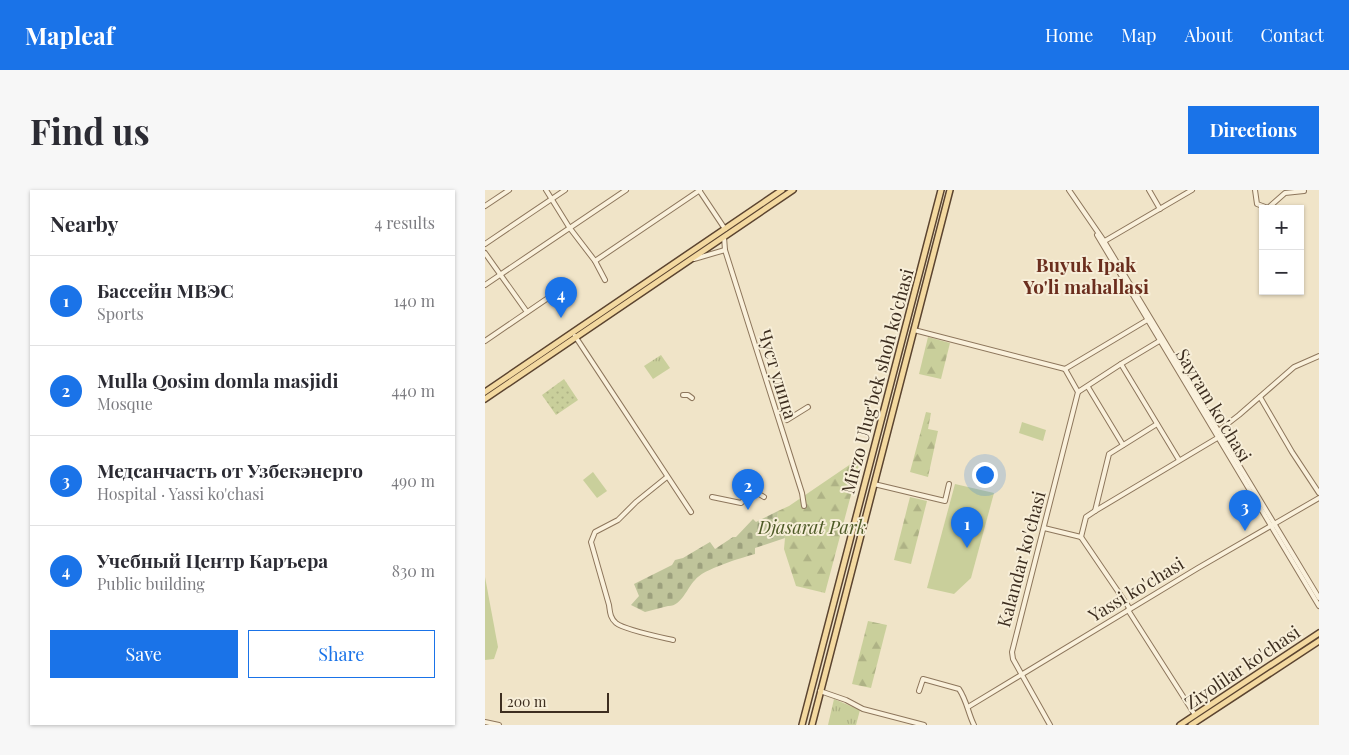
<!DOCTYPE html>
<html lang="en">
<head>
<meta charset="utf-8">
<style>
  body { margin:0; font-family:"Playfair Display",serif; background:#f7f7f7; color:#2b2b33 }
  .controls { position:absolute; right:15px; top:15px; display:grid; overflow:hidden; border-radius:0px; box-shadow:0 1px 4px #0004 }
  .controls button { width:45px; height:45px; display:grid; place-items:center; padding:0; border:0; border-bottom:1px solid #e1e1e2; background:#fff; color:#2b2b33; font:25px sans-serif }
  .scale { position:absolute; left:15px; bottom:12px; width:109px; box-sizing:border-box; padding-left:5px; border:2px solid #3d2e20; border-top:0; font-size:14px; line-height:18px; white-space:nowrap; color:#3d2e20; -webkit-text-stroke:4px #f7eed8; paint-order:stroke }
  .you { position:absolute; left:499px; top:284px; width:18px; height:18px; margin:-12px; border:4px solid #fff; border-radius:50%; background:#1a73e8; box-shadow:0 0 0 8px #1a73e833 }
  .badge { display:grid; place-items:center; width:32px; height:32px; border-radius:50%; background:#1a73e8; color:#fff; font-size:16px; font-weight:700 }
  .pin { position:absolute; translate:-50% -41px; filter:drop-shadow(0 1px 2px #0008) }
  .pin::after { content:''; position:absolute; top:26px; width:18px; height:15px; background:inherit; clip-path:polygon(0 0,100% 0,50% 100%) }
  .list { margin:0; padding:0; list-style:none }
  h2 { display:flex; justify-content:space-between; align-items:center; height:65px; margin:0; padding:0 20px; font-size:21px }
  h2 small { font-size:16px; font-weight:400; color:#7c7c81 }
  .list li { display:grid; grid-template-columns:32px 1fr auto; gap:15px; align-items:center; box-sizing:border-box; height:90px; padding:0 20px; border-top:1px solid #e1e1e2 }
  .list b { display:block; font-size:19px; white-space:nowrap }
  .list p { margin:0; font-size:16px; white-space:nowrap; color:#7c7c81 }
  .list em { font-size:16px; font-style:normal; color:#7c7c81 }
  .actions { display:flex; gap:10px; padding:15px 20px }
  .actions a { flex:1; padding:11px 0; border:1px solid #1a73e8; border-radius:0px; text-align:center; font-size:18px; color:#1a73e8 }
  .actions .main { background:#1a73e8; color:#fff }
  .map { position:relative; flex:none; width:834px; height:535px; overflow:hidden; border-radius:0px }
  header { display:flex; align-items:center; gap:30px; box-sizing:border-box; height:70px; padding:0 25px; background:#1a73e8; color:#fff }
  header strong { font-size:24px }
  nav { display:flex; gap:28px; margin-inline-start:auto; font-size:18px }
  .intro { display:flex; align-items:center; justify-content:space-between; box-sizing:border-box; height:120px; padding:0 30px }
  h1 { margin:0; font-size:35px }
  .button { padding:12px 22px; border-radius:0px; background:#1a73e8; color:#fff; font-size:18px; font-weight:700 }
  main { display:flex; gap:30px; padding:0 30px }
  aside { flex:1; background:#fff; border-radius:0px; box-shadow:0 1px 4px #0004 }
  .map>svg:first-child { display:block }
  .grass { fill:url(#grass-tufts) }
  .forest { fill:url(#forest-firs) }
  .cemetery { fill:url(#cemetery-stones) }
  .park { fill:url(#park-dots) }
  .pitch { fill:#c9cf9b }
  .lines { fill:none; stroke-linecap:round; stroke-linejoin:round }
  .minor-casing { stroke:#8d765c; stroke-width:6 }
  .major-casing { stroke:#5b4430; stroke-width:8 }
  .minor { stroke:#faf1dc; stroke-width:4 }
  .major { stroke:#f3d9a0; stroke-width:5 }
  .labels { text-anchor:middle; dominant-baseline:central; stroke-width:4; stroke-linejoin:round; paint-order:stroke }
  .street-label { font-size:18px; fill:#3d2e20; stroke:#f7eed8 }
  .park-label { font-size:18px; font-style:italic; fill:#4d5a26; stroke:#f7eed8 }
  .neighbourhood-label { font-size:19px; font-weight:bold; fill:#6b2e1e; stroke:#f7eed8 }
</style>
</head>
<body>
<header>
<strong>Mapleaf</strong>
<nav><a>Home</a><a>Map</a><a>About</a><a>Contact</a></nav>
</header>
<div class="intro"><h1>Find us</h1><a class="button">Directions</a></div>
<main>
<aside>
<h2>Nearby<small>4 results</small></h2>
<ul class="list">
<li><span class="badge">1</span><div><b>Бассейн МВЭС</b><p>Sports</p></div><em>140 m</em></li>
<li><span class="badge">2</span><div><b>Mulla Qosim domla masjidi</b><p>Mosque</p></div><em>440 m</em></li>
<li><span class="badge">3</span><div><b>Медсанчасть от Узбекэнерго</b><p>Hospital · Yassi ko'chasi</p></div><em>490 m</em></li>
<li><span class="badge">4</span><div><b>Учебный Центр Каръера</b><p>Public building</p></div><em>830 m</em></li>
</ul>
<div class="actions"><a class="main">Save</a><a>Share</a></div>
</aside>
<div class="map">
<svg width="834" height="535" viewBox="0 0 834 535">
  <defs>
    <pattern id="grass-tufts" width="24" height="20" patternUnits="userSpaceOnUse" patternTransform="scale(1.25)"><rect width="24" height="20" fill="#c9cf9b"/><path d="M3 7l-1-3M5 7V3M7 7l1-3M15 17l-1-3M17 17v-4M19 17l1-3" fill="none" stroke="#aeb285"/></pattern>
    <pattern id="forest-firs" width="22" height="20" patternUnits="userSpaceOnUse" patternTransform="scale(1.25)"><rect width="22" height="20" fill="#c9cf9b"/><path d="M5 1l3.5 6h-7zM16 11l3.5 6h-7z" fill="#aeb285"/></pattern>
    <pattern id="cemetery-stones" width="16" height="16" patternUnits="userSpaceOnUse" patternTransform="scale(1.25)"><rect width="16" height="16" fill="#bfc49a"/><path d="M2 7V4a2 2 0 0 1 4 0v3zM10 15v-3a2 2 0 0 1 4 0v3z" fill="#9ca07d"/></pattern>
    <pattern id="park-dots" width="8" height="8" patternUnits="userSpaceOnUse" patternTransform="scale(1.25)"><rect width="8" height="8" fill="#c9cf9b"/><path d="M2 2h.1M6 6h.1" fill="none" stroke="#aeb285" stroke-width="1.8" stroke-linecap="round"/></pattern>
  </defs>
  <rect width="100%" height="100%" fill="#f0e4c8"/>
  <!-- grass -->
  <g class="grass">
    <polygon points="176,165 185,178 168,189 159,176"/>
    <polygon points="349,509 375,520 371,535 343,535"/>
  </g>
  <!-- forest -->
  <g class="forest">
    <polygon points="443,147 465,153 456,189 434,184"/>
    <polygon points="441,222 446,223 443,239 453,241 443,287 425,282"/>
    <polygon points="376,267 340,403 311,396 299,359 300,348 292,335 293,321 304,316"/>
    <polygon points="425,307 442,311 426,374 409,370"/>
    <polygon points="383,431 402,435 386,498 367,494"/>
  </g>
  <!-- cemetery -->
  <path class="cemetery" d="M293,321L292,335L300,348L270,358V364C256,368 218,379 210,390C202,398 196,417 183,416L160,422L146,415L154,406L149,394L187,375L190,370L198,368L225,352L230,359L248,347H251L268,329L271,332Z"/>
  <!-- park -->
  <polygon class="park" points="79,189 93,210 71,225 57,205"/>
  <!-- pitch -->
  <g class="pitch">
    <polygon points="537,232 561,240 558,251 534,243"/>
    <polygon points="108,282 122,301 112,308 98,290"/>
    <polygon points="470,294 509,303 486,388 469,404 442,398"/>
    <polygon points="0,387 13,457 9,469 0,470"/>
  </g>
  <g class="lines">
    <defs>
      <g id="minor">
        <polyline points="61,0 84,37 110,71 120,90"/>
        <polyline points="214,0 240,39"/>
        <polyline points="584,0 619,51 834,408"/>
        <polyline points="664,0 675,19"/>
        <polyline points="770,0 772,14 783,18 800,3 819,1"/>
        <polyline points="0,16 24,0"/>
        <polyline points="612,45 834,416"/>
        <polyline points="239,47 240,60 317,303 319,316"/>
        <polyline points="618,52 707,0"/>
        <polyline points="0,54 80,0"/>
        <polyline points="0,63 42,122"/>
        <polyline points="209,69 240,60"/>
        <polyline points="110,71 215,0"/>
        <polyline points="0,95 141,0"/>
        <polyline points="429,140 580,179"/>
        <polyline points="90,146 206,322"/>
        <polyline points="0,151 82,95"/>
        <polyline points="636,174 694,270"/>
        <polyline points="580,179 664,129"/>
        <polyline points="603,197 638,255"/>
        <polyline points="593,202 636,174 676,150"/>
        <polyline points="198,205 203,205 207,208"/>
        <polyline points="775,207 807,262 834,303"/>
        <polyline points="302,230 323,217"/>
        <polyline points="732,242 754,225 809,177 834,166"/>
        <path d="M182,287L151,312L133,330L110,342L106,352L124,415C125,422 125,428 131,433C140,440 175,447 188,450"/>
        <polyline points="389,294 460,311 464,294"/>
        <polyline points="227,307 256,313 269,301 279,307"/>
        <polyline points="610,321 624,264 672,234"/>
        <polyline points="559,338 596,347"/>
        <polyline points="596,347 601,327 610,321 734,247"/>
        <polyline points="596,347 645,419"/>
        <polyline points="643,420 710,525"/>
        <polyline points="335,501 361,510 378,519 439,535"/>
        <path d="M434,501L438,489L474,499C482,511 483,523 489,535"/>
        <polyline points="483,517 713,378 834,308"/>
        <polyline points="0,532 14,535"/>
        <polyline points="565,535 528,469 527,462 593,202 580,179"/>
      </g>
      <g id="major">
        <polyline points="0,202 297,0"/>
        <polyline points="0,209 308,0"/>
        <polyline points="317,535 456,0"/>
        <polyline points="327,535 465,0"/>
        <polyline points="695,535 834,443"/>
        <polyline points="706,535 834,451"/>
      </g>
    </defs>
    <!-- minor casing -->
    <use href="#minor" class="minor-casing"/>
    <!-- major casing -->
    <use href="#major" class="major-casing"/>
    <!-- minor -->
    <use href="#minor" class="minor"/>
    <!-- major -->
    <use href="#major" class="major"/>
  </g>
  <g class="labels">
    <!-- street labels -->
    <g class="street-label">
      <text transform="translate(293 184) rotate(73)">Чуст улица</text>
      <text transform="translate(392 191) rotate(-75)">Mirzo Ulug'bek shoh ko'chasi</text>
      <text transform="translate(729 215) rotate(59)">Sayram ko'chasi</text>
      <text transform="translate(536 369) rotate(-75)">Kalandar ko'chasi</text>
      <text transform="translate(651 399) rotate(-31)">Yassi ko'chasi</text>
      <text transform="translate(757 477) rotate(-34)">Ziyolilar ko'chasi</text>
    </g>
    <!-- park labels -->
    <g class="park-label">
      <text x="327" y="337">Djasarat Park</text>
    </g>
    <!-- neighbourhood labels -->
    <g class="neighbourhood-label">
      <text x="601" y="74">Buyuk Ipak<tspan x="601" dy="22">Yo'li mahallasi</tspan></text>
    </g>
  </g>
</svg>
<div class="controls">
<button>+</button>
<button>−</button>
</div>
<div class="scale">200 m</div>
<div class="you"></div>
<div class="pin badge" style="left:482px;top:358px">1</div>
<div class="pin badge" style="left:263px;top:320px">2</div>
<div class="pin badge" style="left:760px;top:341px">3</div>
<div class="pin badge" style="left:76px;top:128px">4</div>
</div>
</main>
</body>
</html>
